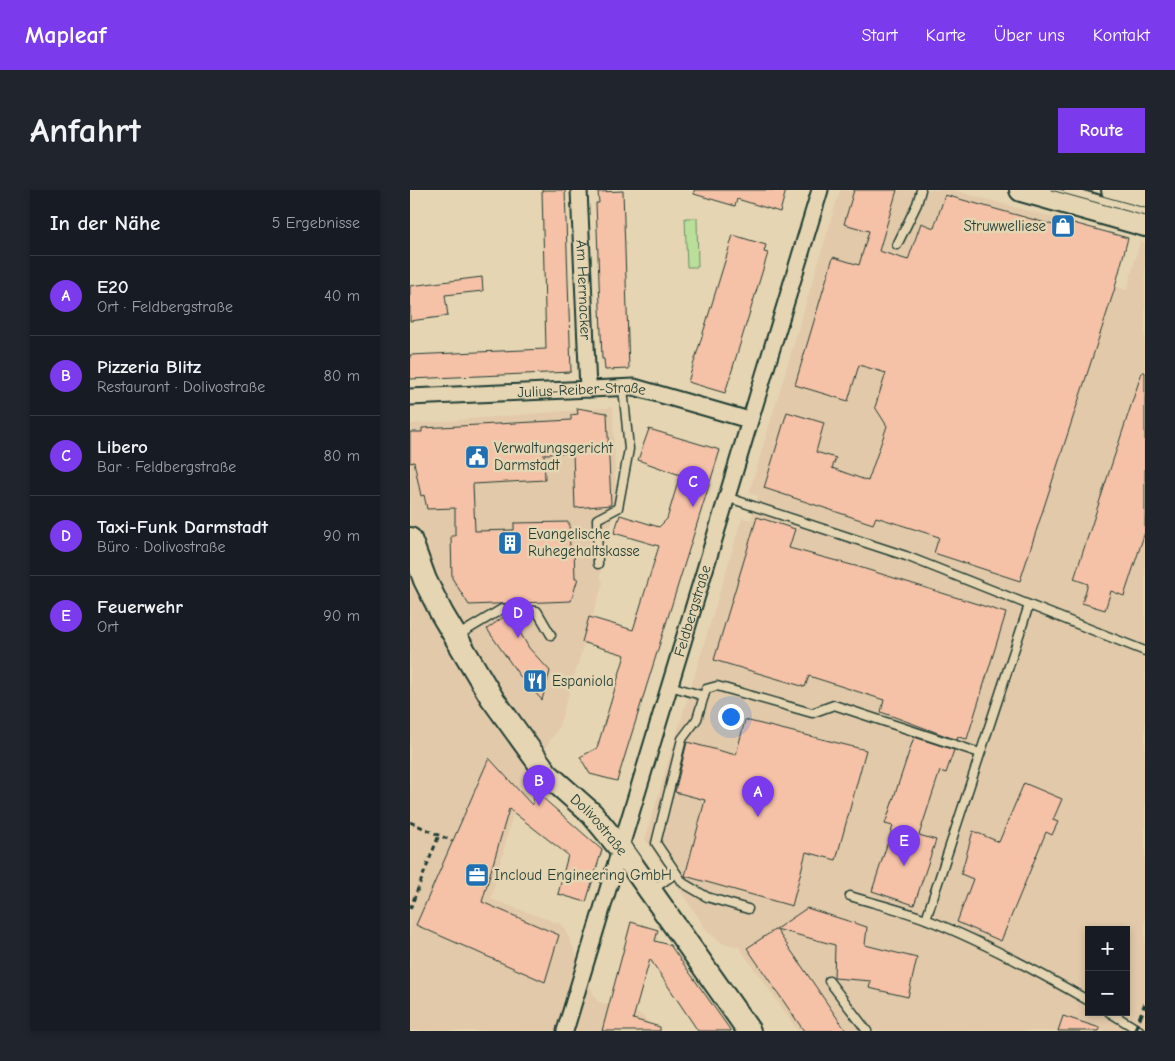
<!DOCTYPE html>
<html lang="de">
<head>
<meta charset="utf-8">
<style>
  body { margin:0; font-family:"Comic Neue",sans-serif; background:#20242c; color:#f1f3f6 }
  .controls { position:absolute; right:15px; bottom:15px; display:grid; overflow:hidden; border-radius:0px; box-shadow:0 2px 8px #0003 }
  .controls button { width:45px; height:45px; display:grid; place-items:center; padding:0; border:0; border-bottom:1px solid #363941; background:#171b24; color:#f1f3f6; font:25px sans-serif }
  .you { position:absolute; left:320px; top:526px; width:18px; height:18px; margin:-12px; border:4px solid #fff; border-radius:50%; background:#1a73e8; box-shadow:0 0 0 8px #1a73e833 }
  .badge { display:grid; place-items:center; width:32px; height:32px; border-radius:50%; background:#7c3aed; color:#fff; font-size:16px; font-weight:700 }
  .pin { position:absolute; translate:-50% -41px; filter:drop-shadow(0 1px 2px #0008) }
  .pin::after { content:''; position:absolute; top:26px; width:18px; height:15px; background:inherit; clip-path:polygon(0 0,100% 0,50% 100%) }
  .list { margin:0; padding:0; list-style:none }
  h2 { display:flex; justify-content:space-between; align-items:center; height:65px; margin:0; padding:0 20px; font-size:21px }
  h2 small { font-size:16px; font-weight:400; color:#9ea1a6 }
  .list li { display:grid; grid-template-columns:32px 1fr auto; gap:15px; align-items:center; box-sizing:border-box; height:80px; padding:0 20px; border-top:1px solid #363941 }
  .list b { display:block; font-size:19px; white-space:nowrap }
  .list p { margin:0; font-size:16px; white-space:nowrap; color:#9ea1a6 }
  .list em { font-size:16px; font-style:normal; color:#9ea1a6 }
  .map { position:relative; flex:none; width:735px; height:841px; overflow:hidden; border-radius:0px }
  header { display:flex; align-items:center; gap:30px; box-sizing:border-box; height:70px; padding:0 25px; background:#7c3aed; color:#fff }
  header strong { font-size:24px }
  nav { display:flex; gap:28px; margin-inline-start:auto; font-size:18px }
  .intro { display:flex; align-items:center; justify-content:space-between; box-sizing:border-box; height:120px; padding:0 30px }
  h1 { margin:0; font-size:35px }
  .button { padding:12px 22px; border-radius:0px; background:#7c3aed; color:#fff; font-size:18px; font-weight:700 }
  main { display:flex; gap:30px; padding:0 30px }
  aside { flex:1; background:#171b24; border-radius:0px; box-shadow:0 2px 8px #0003 }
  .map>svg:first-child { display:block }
  .built { fill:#e2c9aa; fill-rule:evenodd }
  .green { fill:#b9df9b; stroke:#6c8e68 }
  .building { fill:#f5c1a7; stroke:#1f3d34 }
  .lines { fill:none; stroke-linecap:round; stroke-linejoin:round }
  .lane-casing { stroke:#1f3d34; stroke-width:11 }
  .street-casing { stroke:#1f3d34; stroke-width:19 }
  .secondary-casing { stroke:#1f3d34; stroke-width:26 }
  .path { stroke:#1f3d34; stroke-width:3; stroke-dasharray:5 4; stroke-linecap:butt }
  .lane { stroke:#e6d5b2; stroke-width:8 }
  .street { stroke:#e6d5b2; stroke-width:15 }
  .secondary { stroke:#e6d5b2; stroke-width:22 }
  .tram { stroke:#1f3d34; stroke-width:1 }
  .rail { stroke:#1f3d34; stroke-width:4; stroke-dasharray:8 4; stroke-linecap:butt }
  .labels { text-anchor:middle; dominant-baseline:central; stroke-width:5; stroke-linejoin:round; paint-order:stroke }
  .poi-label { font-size:15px; fill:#1f3d34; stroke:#e6d5b2; text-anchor:start }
  .street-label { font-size:15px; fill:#1f3d34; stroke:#e6d5b2 }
</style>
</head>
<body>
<header>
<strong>Mapleaf</strong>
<nav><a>Start</a><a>Karte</a><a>Über uns</a><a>Kontakt</a></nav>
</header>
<div class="intro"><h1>Anfahrt</h1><a class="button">Route</a></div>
<main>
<aside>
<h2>In der Nähe<small>5 Ergebnisse</small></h2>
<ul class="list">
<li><span class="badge">A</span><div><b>E20</b><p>Ort · Feldbergstraße</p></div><em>40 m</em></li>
<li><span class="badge">B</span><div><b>Pizzeria Blitz</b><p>Restaurant · Dolivostraße</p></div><em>80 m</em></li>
<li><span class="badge">C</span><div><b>Libero</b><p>Bar · Feldbergstraße</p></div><em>80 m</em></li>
<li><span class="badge">D</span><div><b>Taxi-Funk Darmstadt</b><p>Büro · Dolivostraße</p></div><em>90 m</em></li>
<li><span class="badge">E</span><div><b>Feuerwehr</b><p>Ort</p></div><em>90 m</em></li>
</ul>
</aside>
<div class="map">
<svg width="735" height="841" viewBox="0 0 735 841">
  <rect width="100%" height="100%" fill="#e6d5b2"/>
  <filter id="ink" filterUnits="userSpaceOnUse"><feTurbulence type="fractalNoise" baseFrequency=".02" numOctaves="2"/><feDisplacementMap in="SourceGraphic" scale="10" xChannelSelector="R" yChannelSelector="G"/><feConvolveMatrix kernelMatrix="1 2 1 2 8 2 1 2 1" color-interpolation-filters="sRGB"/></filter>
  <g filter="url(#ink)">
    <!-- built -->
    <g class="built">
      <path d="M430,0H543L645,28L632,76L717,100L730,51L735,53V841H388L329,757L312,753L298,742L235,649L332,328L341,330L348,306L339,303ZM679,740H716V822H679Z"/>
      <polygon points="203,217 206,314 190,386 193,392 148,539 110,597 81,709 153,735 187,811 232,825 245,841 0,841 0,234"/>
    </g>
    <!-- green -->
    <polygon class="green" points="275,28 287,28 288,77 277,77"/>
    <!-- building -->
    <g class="building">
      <polygon points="132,0 155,0 161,182 0,189 0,165 136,159"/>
      <polygon points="284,0 376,0 370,22 327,9 325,16 284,4"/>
      <polygon points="444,0 487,0 469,61 498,70 511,33 524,38 535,5 643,35 645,28 718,48 704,101 610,391 524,363 529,347 466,327 463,334 354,298 377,222 414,233 406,262 426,268 422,278 458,291 477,236 465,217 476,183 449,175 438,211 385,195 423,67 449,75 459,41 434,34"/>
      <polygon points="213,1 219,179 195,180 194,169 192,169 186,13 189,13 188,2"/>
      <polygon points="323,45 356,55 354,62 358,63 315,203 278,192"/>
      <polygon points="72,87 73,101 35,105 38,126 0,131 0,96"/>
      <polygon points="732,182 735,182 735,342 714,406 701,401 695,420 672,413 678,394 664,389"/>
      <polygon points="167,218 197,223 201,315 165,318 163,263 134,264 135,290 63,294 65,341 104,340 104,333 159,332 160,360 164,360 165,388 168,388 161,411 59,415 42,388 41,346 45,346 45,318 17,319 14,305 11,306 4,272 0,273 0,242 12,242 12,238 161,230 161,225 168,224"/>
      <polygon points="239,239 310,260 207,591 180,584 170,567 187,558 215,465 172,452 179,427 223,440 249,356 204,343 210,325 249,337 257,329 270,285 228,270"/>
      <polygon points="347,327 385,339 379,358 449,377 596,423 557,549 548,547 547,550 471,522 474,510 399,486 395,497 304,470"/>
      <polygon points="96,425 100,425 119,458 140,481 132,510 109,485 77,439"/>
      <polygon points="335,530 456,560 426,670 396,662 382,716 275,686 295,610 265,602 277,552 326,565"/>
      <polygon points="504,547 544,560 536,583 530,581 509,645 526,650 504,715 462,701 483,636 475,634"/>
      <polygon points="79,568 122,615 125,601 192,660 176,712 148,704 158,665 99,619 72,712 149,745 135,792 6,735"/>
      <polygon points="614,593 652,609 643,630 648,632 642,645 636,642 591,751 547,732 563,689 551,684 563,641 589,652"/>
      <polygon points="397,718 457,737 455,755 507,768 498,807 459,798 461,791 424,788 425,755 366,739"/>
      <polygon points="221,732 248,740 245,751 260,755 321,841 288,841 240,769 223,829 250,837 250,841 192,841"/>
      <polygon points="366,739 391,775 436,841 394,841 337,758"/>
      <polygon points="653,826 690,838 689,841 648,841"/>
    </g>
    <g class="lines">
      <defs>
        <g id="lane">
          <polyline points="658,0 735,22"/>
          <polyline points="487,55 507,14 511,0"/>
          <polyline points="316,307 496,366 735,461"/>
          <polyline points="188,374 187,329 208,318 219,259 213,198"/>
          <polyline points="47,446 92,419 127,421 141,445"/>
          <polyline points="260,496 294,506"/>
          <polyline points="242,700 266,683"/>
          <path d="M440,706C466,714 493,720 518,730C574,752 627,781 679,811"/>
          <polyline points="338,719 297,707 273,693 246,653 272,549 287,529 296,499 307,496 402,523 424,515 570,563"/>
          <polyline points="516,729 619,415"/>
          <polyline points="419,791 457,841"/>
          <polyline points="699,822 730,841"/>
        </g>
        <g id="street">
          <path id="s1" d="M169,0L178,199"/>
          <path id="s2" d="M0,207L224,197L339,230"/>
          <path id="s3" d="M155,841L410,0"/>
        </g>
        <g id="secondary">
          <polyline points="611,0 735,35"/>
          <polyline points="703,0 735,9"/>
          <path id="s4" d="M0,349L15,390L32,424L82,508L137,584L182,624L210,658L339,841"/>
        </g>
      </defs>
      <!-- lane casing -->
      <use href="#lane" class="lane-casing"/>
      <!-- street casing -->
      <use href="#street" class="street-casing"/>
      <!-- secondary casing -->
      <use href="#secondary" class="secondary-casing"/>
      <!-- path -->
      <g class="path">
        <polyline points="0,632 42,651"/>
        <polyline points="0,719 29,645"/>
      </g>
      <!-- lane -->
      <use href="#lane" class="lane"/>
      <!-- street -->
      <use href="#street" class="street"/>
      <!-- secondary -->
      <use href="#secondary" class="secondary"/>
      <!-- tram -->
      <g class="tram">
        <polyline points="641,0 735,26"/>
        <polyline points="671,0 735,18"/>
      </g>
      <!-- rail -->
      <polyline class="rail" points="725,841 735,814"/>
    </g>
  </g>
  <!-- icons -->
  <defs>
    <symbol id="shop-square" viewBox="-11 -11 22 22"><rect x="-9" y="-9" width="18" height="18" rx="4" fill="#1f6fb2" stroke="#e6d5b2"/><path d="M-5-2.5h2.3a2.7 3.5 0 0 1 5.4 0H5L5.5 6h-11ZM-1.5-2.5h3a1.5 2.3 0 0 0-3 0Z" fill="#fff"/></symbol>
    <symbol id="civic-square" viewBox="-11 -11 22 22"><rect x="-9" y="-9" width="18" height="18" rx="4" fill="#1f6fb2" stroke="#e6d5b2"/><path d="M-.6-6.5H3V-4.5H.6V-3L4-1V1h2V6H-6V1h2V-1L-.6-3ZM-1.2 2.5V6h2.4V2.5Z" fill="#fff"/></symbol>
    <symbol id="building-square" viewBox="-11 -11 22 22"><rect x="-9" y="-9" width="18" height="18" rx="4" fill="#1f6fb2" stroke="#e6d5b2"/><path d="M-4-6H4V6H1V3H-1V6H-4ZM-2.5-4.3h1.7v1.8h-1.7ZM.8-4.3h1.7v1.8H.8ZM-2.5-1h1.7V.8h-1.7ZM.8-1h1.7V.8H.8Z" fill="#fff"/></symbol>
    <symbol id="restaurant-square" viewBox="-11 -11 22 22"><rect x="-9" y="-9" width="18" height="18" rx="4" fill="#1f6fb2" stroke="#e6d5b2"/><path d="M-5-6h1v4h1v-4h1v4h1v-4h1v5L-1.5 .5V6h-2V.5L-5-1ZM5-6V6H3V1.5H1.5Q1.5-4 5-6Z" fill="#fff"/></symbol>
    <symbol id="office-square" viewBox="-11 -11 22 22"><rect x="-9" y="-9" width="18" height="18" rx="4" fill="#1f6fb2" stroke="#e6d5b2"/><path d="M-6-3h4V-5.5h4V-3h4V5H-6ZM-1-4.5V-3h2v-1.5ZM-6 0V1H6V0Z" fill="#fff"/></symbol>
  </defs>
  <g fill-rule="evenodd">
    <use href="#shop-square" x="639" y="22" width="28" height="28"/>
    <use href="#civic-square" x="53" y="253" width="28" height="28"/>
    <use href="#building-square" x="86" y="339" width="28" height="28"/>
    <use href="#restaurant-square" x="111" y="477" width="28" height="28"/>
    <use href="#office-square" x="53" y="671" width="28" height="28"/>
  </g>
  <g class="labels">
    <!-- poi labels -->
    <g class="poi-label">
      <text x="636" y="36" text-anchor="end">Struwwelliese</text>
      <text x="84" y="258">Verwaltungsgericht<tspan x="84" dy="17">Darmstadt</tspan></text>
      <text x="118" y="344">Evangelische<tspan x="118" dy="17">Ruhegehaltskasse</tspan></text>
      <text x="142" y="491">Espaniola</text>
      <text x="84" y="685">Incloud Engineering GmbH</text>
    </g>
    <!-- street labels -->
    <g class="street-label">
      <text stroke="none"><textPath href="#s1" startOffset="100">Am Herrnacker</textPath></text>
      <text stroke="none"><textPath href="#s2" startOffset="172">Julius-Reiber-Straße</textPath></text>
      <text stroke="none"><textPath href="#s3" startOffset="439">Feldbergstraße</textPath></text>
      <text stroke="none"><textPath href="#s4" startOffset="346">Dolivostraße</textPath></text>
    </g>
  </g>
</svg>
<div class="controls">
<button>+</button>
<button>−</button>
</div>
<div class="you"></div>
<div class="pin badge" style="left:348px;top:627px">A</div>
<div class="pin badge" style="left:129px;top:616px">B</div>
<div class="pin badge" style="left:283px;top:317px">C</div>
<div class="pin badge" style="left:108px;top:448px">D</div>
<div class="pin badge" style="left:494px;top:676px">E</div>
</div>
</main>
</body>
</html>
